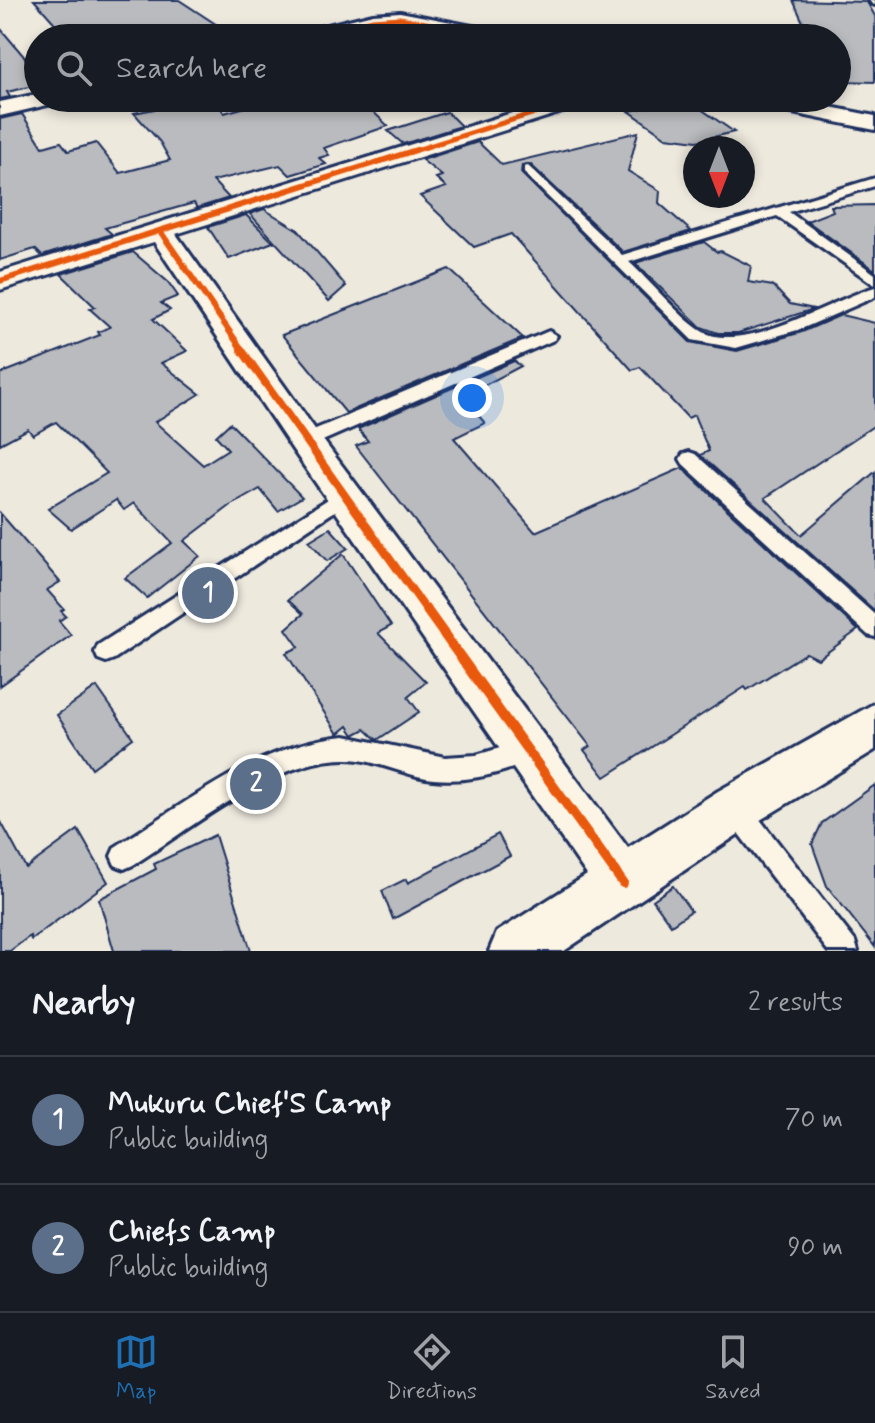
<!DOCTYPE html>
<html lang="en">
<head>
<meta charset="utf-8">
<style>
  body { margin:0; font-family:Mynerve,sans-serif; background:#242831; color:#f1f3f6 }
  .compass { position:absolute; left:683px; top:136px; width:72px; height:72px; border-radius:50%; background:#171b24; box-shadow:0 4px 12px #0003; rotate:180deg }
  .you { position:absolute; left:472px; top:398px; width:28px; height:28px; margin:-20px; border:6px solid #fff; border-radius:50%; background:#1a73e8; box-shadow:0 0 0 12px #1a73e833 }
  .badge { display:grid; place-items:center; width:52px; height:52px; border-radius:50%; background:#1f6fb2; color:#fff; font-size:26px; font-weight:700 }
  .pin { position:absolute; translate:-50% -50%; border:4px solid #fff; box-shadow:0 2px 8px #0006 }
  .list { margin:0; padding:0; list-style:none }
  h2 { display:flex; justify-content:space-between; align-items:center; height:104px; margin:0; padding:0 32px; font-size:34px }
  h2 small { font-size:26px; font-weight:400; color:#9ea1a6 }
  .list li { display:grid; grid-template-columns:52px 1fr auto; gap:24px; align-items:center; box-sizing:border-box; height:128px; padding:0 32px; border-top:2px solid #363941 }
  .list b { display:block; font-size:30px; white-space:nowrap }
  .list p { margin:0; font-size:26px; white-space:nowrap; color:#9ea1a6 }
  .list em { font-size:26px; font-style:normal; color:#9ea1a6 }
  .icon { flex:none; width:44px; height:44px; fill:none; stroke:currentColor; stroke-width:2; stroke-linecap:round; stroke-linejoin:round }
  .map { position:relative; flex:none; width:875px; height:951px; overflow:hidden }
  .search { position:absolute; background:#171b24; box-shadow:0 4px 12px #0003; left:24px; right:24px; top:24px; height:88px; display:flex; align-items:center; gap:20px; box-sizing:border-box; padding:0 28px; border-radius:44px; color:#9ea1a6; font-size:30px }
  .sheet { height:360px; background:#171b24 }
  nav { display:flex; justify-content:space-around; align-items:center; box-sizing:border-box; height:112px; border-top:2px solid #363941; background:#171b24; font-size:22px; color:#9ea1a6 }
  nav a { display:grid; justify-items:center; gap:4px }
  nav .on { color:#1f6fb2 }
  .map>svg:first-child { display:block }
  .building { fill:#babbbe; stroke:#1b2f5e; stroke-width:2 }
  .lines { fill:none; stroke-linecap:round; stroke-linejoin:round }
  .service-casing { stroke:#1b2f5e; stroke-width:6 }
  .minor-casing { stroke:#1b2f5e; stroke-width:6 }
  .service { fill:#fcf5e5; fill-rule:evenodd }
  .minor { fill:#fcf5e5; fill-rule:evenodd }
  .cycleway-far3-casing { stroke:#fcf5e5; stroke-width:8 }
  .cycleway-far2-casing { stroke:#fcf5e5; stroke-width:10 }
  .cycleway-far1-casing { stroke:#fcf5e5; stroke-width:13 }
  .cycleway-casing { stroke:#fcf5e5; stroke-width:15 }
  .cycleway-far3 { stroke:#e8590c; stroke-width:5 }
  .cycleway-far2 { stroke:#e8590c; stroke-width:6 }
  .cycleway-far1 { stroke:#e8590c; stroke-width:8 }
  .cycleway { stroke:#e8590c; stroke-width:10 }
</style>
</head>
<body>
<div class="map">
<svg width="875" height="951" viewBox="0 0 875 951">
  <rect width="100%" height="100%" fill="#eee9dd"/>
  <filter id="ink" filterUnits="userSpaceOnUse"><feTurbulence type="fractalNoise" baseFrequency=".0125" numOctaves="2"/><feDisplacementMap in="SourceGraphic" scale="16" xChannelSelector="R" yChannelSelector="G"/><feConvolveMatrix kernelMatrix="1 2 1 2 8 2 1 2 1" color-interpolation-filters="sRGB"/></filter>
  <g filter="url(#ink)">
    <!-- building -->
    <g class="building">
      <polygon points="34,0 179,0 237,38 68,38"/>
      <polygon points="793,0 867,2 875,16 875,82 839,81 837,38 810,38"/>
      <polygon points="0,28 38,73 38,85 7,92 10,97 0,99"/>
      <polygon points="210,98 215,98 224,113 278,98 359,98 388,126 324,148 329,155 319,158 326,164 290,175 280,165 213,181 229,198 197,208 194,203 105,228 112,234 42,256 35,249 0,260 0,119 22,114 43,147 61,142 68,151 96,143 120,173 170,160 160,142 134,113"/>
      <polygon points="681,100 680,106 701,109 734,132 697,141 666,137 629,111"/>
      <polygon points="447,112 461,126 403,144 388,131"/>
      <polygon points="638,132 628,171 660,191 659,203 691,231 623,252 530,164 522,165 521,173 690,342 737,351 802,332 841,315 875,323 875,425 765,498 801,535 875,472 875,611 700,455 709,451 694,415 688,418 640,367 632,370 511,234 474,247 420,196 446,187 436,178 442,176 422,160 478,142 502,165"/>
      <polygon points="875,205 875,270 807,221 833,211 831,206"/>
      <polygon points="264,209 298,230 346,286 329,301 250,214"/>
      <polygon points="246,215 273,242 229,259 208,227"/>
      <polygon points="704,242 717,252 721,251 751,266 748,282 773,286 790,304 814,309 738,333 718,333 701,327 635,263"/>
      <polygon points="133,252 168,282 178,296 161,303 170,310 153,319 187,351 161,363 200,394 155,422 203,465 228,449 216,436 230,423 302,497 278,511 260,489 230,506 184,541 200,556 147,598 125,578 172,543 134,503 124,510 116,500 71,529 48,509 107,473 56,422 33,435 28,429 0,444 0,374 100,335 98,332 110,327 90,309 95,307 61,274"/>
      <polygon points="449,269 523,338 346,413 282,335"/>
      <polygon points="514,361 521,366 462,397 485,423 454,438 535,532 682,468 858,630 818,659 806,653 747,690 745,687 605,777 584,750 590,746 356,446 368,441 358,429"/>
      <polygon points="0,513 60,582 47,590 64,609 61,611 66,616 59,621 71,635 0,686"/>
      <polygon points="330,528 348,548 327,561 309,541"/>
      <polygon points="343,554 391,626 378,633 426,682 408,697 419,712 377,740 365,729 354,735 348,726 338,734 286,653 299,647 286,629 303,614 288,600"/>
      <polygon points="97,687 133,738 92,768 57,715"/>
      <polygon points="875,785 875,947 827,886 812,844 822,823"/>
      <polygon points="0,820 26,868 78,830 108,882 31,940 30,936 10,951 0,951"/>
      <polygon points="498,834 510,856 393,919 382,891 406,879 408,883"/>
      <polygon points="215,835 251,951 114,951 99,899 156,869 154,864"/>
      <polygon points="673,886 691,911 671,925 653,900"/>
    </g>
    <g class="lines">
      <defs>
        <g id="service">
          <polygon points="869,0 875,0 875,5 872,4"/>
          <path d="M528,166L622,255L875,178V186L789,212L875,274V285L777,216L629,262C649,280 680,317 700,330C741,357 833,299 875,287V297L801,329L736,348L692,340L524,173V167Z"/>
          <polygon points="549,331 557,336 554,340 311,446 305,447 296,441 299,436"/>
          <polygon points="689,452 695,454 875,615 875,637 868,635 683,464 680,459 683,454"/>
          <polygon points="344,489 350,491 353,496 350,501 114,659 106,662 98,659 95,652 98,645"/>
          <path d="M345,736L445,757L476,755L528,740L536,743L540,751L536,759C498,775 458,786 417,776C393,770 370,759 345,759C274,759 191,829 133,865L124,869L115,865L111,856L115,847C186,804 260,743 345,736Z"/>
          <polygon points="735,796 744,799 855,941 858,951 828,951 726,817 723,808 726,799"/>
        </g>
        <g id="minor">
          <polygon points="400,12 503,32 513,38 473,38 400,24 373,26 322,38 288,38 291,34 373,14"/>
          <polygon points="38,94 38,98 59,98 56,103 0,116 0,102"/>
          <polygon points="560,98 594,98 591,103 176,234 317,432 628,848 718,791 875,703 875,750 752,825 564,951 489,951 497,932 587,875 293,450 154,242 0,290 0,272"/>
          <polygon points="742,98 785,98 875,116 875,130 753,105"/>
        </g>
      </defs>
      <!-- service casing -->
      <use href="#service" class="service-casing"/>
      <!-- minor casing -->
      <use href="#minor" class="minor-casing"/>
      <!-- service -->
      <use href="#service" class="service"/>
      <!-- minor -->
      <use href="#minor" class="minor"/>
      <defs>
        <g id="cycleway-far3">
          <polyline points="298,38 373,20 400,18 503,38"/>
          <polyline points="410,152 583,98"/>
        </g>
        <g id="cycleway-far2">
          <polyline points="160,231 243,351"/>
          <polyline points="0,281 416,150"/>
        </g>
        <polyline id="cycleway-far1" points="241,349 427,611"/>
        <polyline id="cycleway" points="426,609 623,883"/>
      </defs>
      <!-- cycleway-far3 casing -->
      <use href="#cycleway-far3" class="cycleway-far3-casing"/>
      <!-- cycleway-far2 casing -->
      <use href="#cycleway-far2" class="cycleway-far2-casing"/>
      <!-- cycleway-far1 casing -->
      <use href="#cycleway-far1" class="cycleway-far1-casing"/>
      <!-- cycleway casing -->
      <use href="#cycleway" class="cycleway-casing"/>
      <!-- cycleway-far3 -->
      <use href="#cycleway-far3" class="cycleway-far3"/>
      <!-- cycleway-far2 -->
      <use href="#cycleway-far2" class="cycleway-far2"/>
      <!-- cycleway-far1 -->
      <use href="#cycleway-far1" class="cycleway-far1"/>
      <!-- cycleway -->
      <use href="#cycleway" class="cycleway"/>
    </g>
  </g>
</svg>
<svg class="compass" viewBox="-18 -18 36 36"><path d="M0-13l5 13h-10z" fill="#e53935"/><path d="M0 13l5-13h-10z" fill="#9ea1a6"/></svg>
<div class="you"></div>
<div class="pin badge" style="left:208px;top:593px;background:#5c6f8a">1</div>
<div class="pin badge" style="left:256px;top:784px;background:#5c6f8a">2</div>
<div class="search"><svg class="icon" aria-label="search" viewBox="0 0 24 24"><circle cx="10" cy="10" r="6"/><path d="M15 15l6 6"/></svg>Search here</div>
</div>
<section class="sheet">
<h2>Nearby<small>2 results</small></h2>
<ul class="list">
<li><span class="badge" style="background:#5c6f8a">1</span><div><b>Mukuru Chief'S Camp</b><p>Public building</p></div><em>70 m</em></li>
<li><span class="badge" style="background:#5c6f8a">2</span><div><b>Chiefs Camp</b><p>Public building</p></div><em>90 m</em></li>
</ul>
</section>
<nav>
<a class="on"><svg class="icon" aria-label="map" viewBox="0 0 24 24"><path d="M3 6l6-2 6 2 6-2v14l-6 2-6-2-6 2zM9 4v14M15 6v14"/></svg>Map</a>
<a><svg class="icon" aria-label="directions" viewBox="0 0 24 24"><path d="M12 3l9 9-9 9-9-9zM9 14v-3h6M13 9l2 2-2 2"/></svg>Directions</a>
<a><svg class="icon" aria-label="saved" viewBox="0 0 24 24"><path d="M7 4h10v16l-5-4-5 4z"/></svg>Saved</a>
</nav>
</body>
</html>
